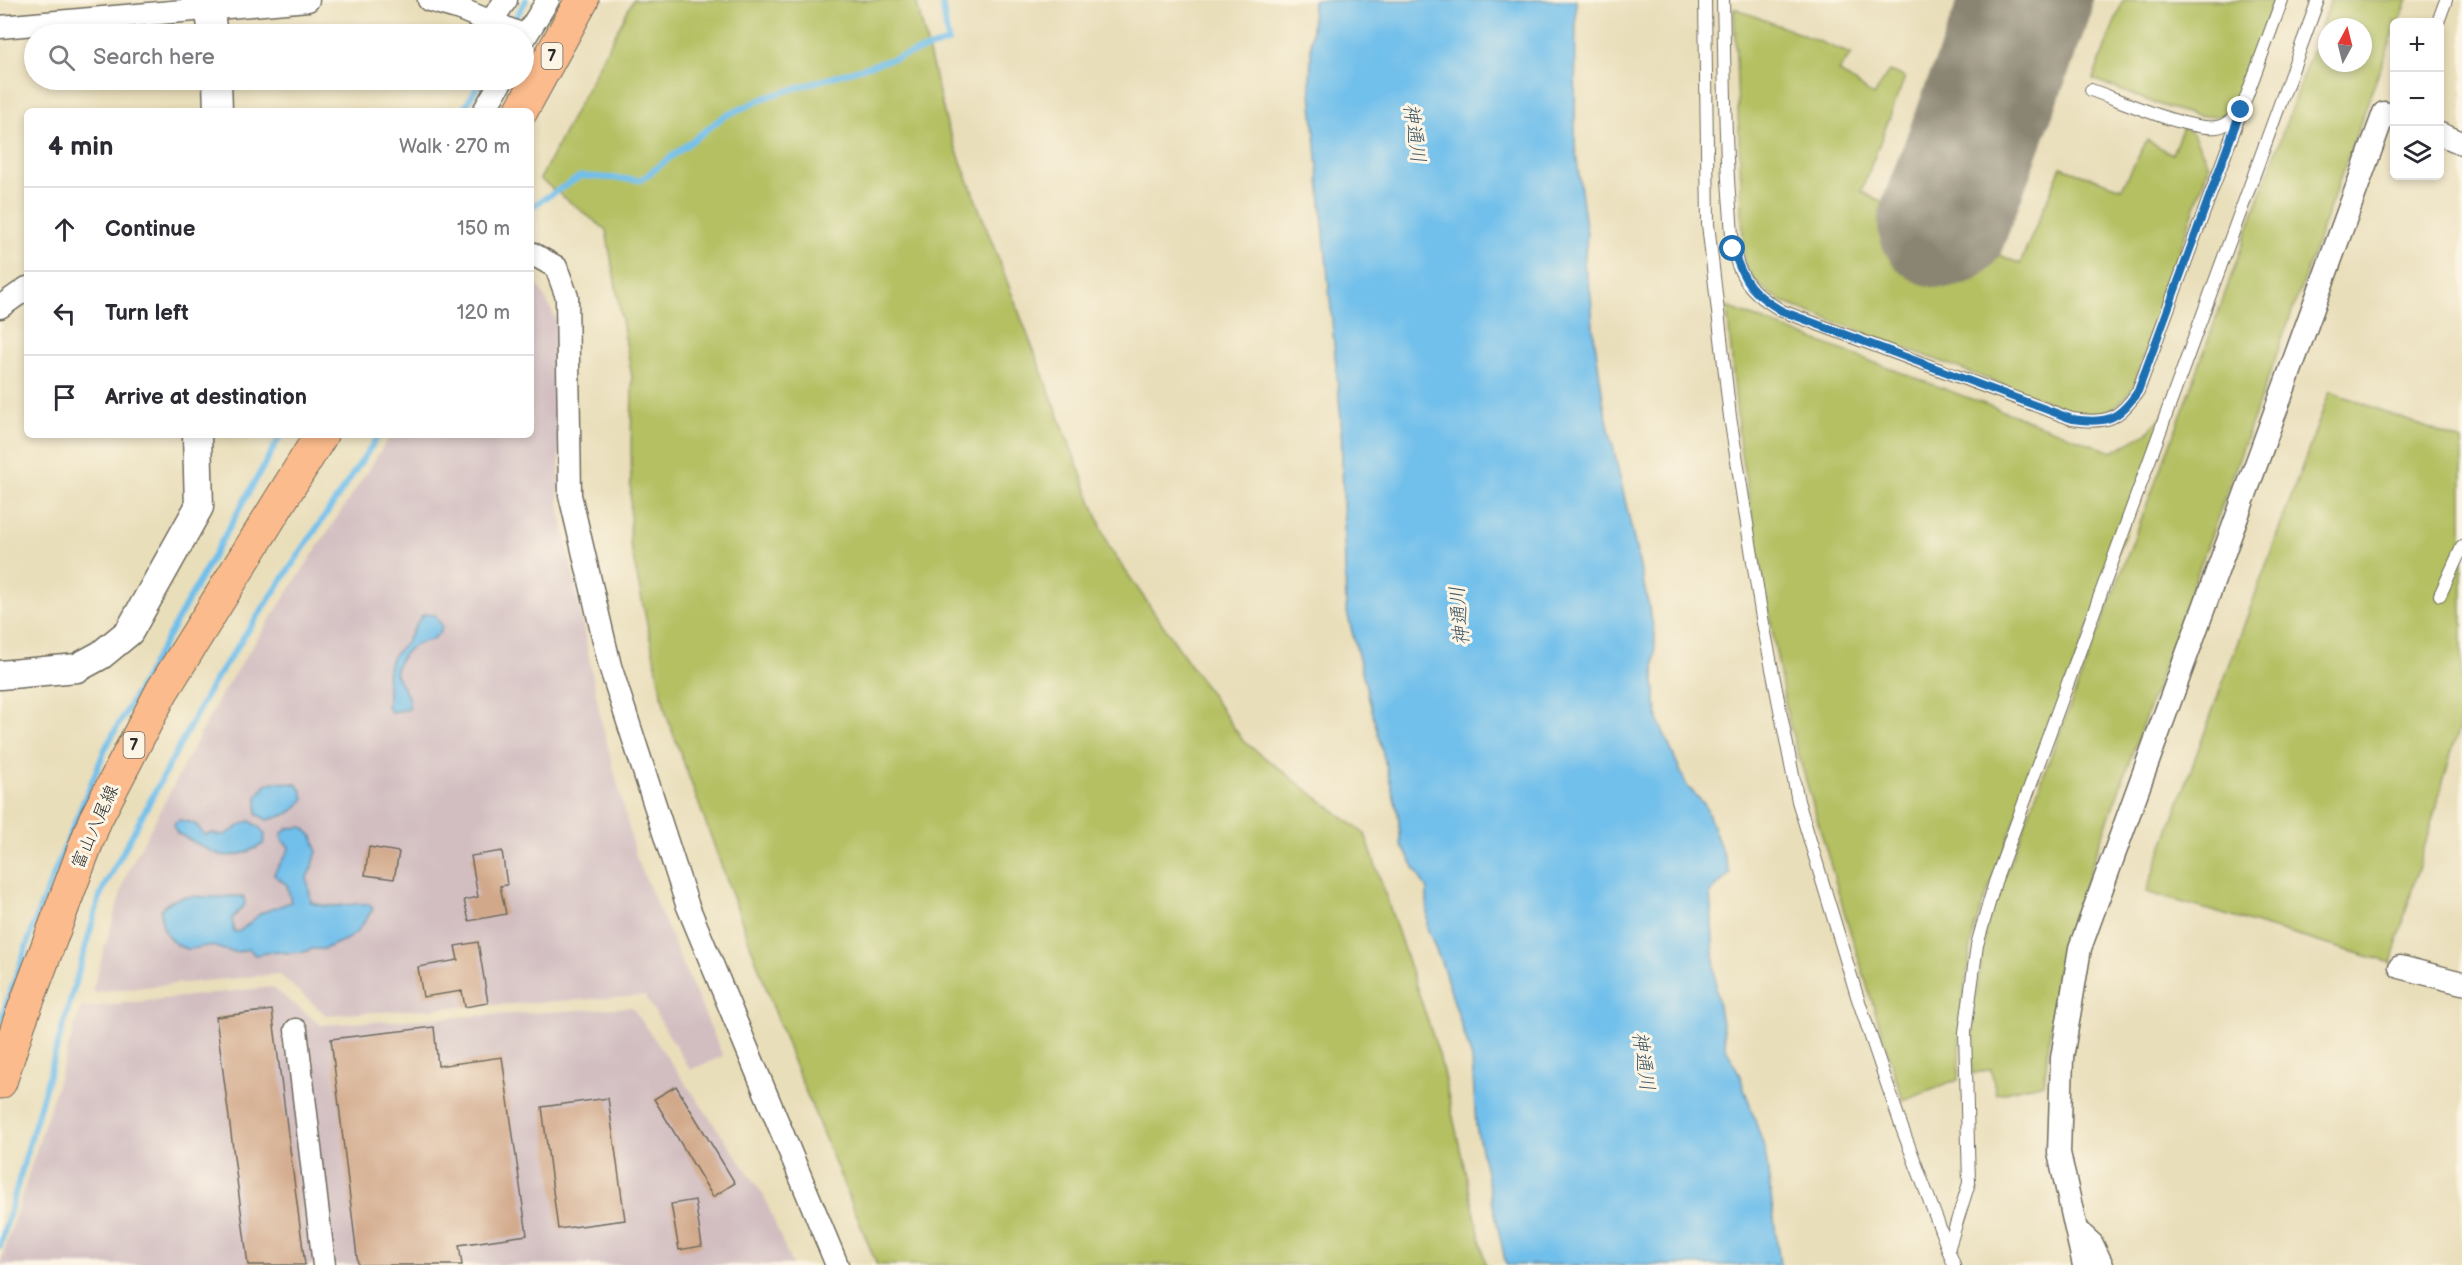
<!DOCTYPE html>
<html lang="en">
<head>
<meta charset="utf-8">
<style>
  body { margin:0; font-family:"Balsamiq Sans","Klee One",sans-serif; background:#f7f7f7; color:#2b2b33 }
  .controls { position:absolute; right:18px; top:18px; display:grid; overflow:hidden; border-radius:9px; box-shadow:0 3px 9px #0003 }
  .controls button { width:54px; height:54px; display:grid; place-items:center; padding:0; border:0; border-bottom:2px solid #e1e1e2; background:#fff; color:#2b2b33; font:30px sans-serif }
  .compass { position:absolute; left:2318px; top:18px; width:54px; height:54px; border-radius:50%; background:#fff; box-shadow:0 3px 9px #0003; rotate:7deg }
  .stop { position:absolute; width:18px; height:18px; margin:-14px; border:4px solid #1f6fb2; border-radius:50%; background:#fff }
  .stop.end { background:#1f6fb2; border-color:#fff; box-shadow:0 2px 6px #0008 }
  .list { margin:0; padding:0; list-style:none }
  h2 { display:flex; justify-content:space-between; align-items:center; height:78px; margin:0; padding:0 24px; font-size:26px }
  h2 small { font-size:20px; font-weight:400; color:#7c7c81 }
  .list li { display:grid; grid-template-columns:39px 1fr auto; gap:18px; align-items:center; box-sizing:border-box; height:84px; padding:0 24px; border-top:2px solid #e1e1e2 }
  .list b { display:block; font-size:22px; white-space:nowrap }
  .list em { font-size:20px; font-style:normal; color:#7c7c81 }
  .icon { flex:none; width:33px; height:33px; fill:none; stroke:currentColor; stroke-width:2; stroke-linecap:round; stroke-linejoin:round }
  .map { position:relative; flex:none; width:2462px; height:1265px; overflow:hidden }
  .search { position:absolute; background:#fff; box-shadow:0 3px 9px #0003; left:24px; top:24px; width:510px; height:66px; display:flex; align-items:center; gap:15px; box-sizing:border-box; padding:0 21px; border-radius:33px; color:#7c7c81; font-size:22px }
  .panel { position:absolute; background:#fff; box-shadow:0 3px 9px #0003; left:24px; top:108px; width:510px; height:330px; border-radius:9px }
  .map>svg:first-child { display:block }
  .industrial { fill:#d2bec1 }
  .green { fill:#b4c062; stroke:#707646; stroke-width:1.5; fill-rule:evenodd }
  .water { fill:#71bfeb; stroke:#4e758b; stroke-width:1.5 }
  .lines { fill:none; stroke-linecap:round; stroke-linejoin:round }
  .stream { stroke:#71bfeb; stroke-width:6 }
  .taxiway { stroke:#8a8472; stroke-width:52 }
  .runway { stroke:#8a8472; stroke-width:130 }
  .building { fill:#d1a88a }
  .service-casing { stroke:#6e6a5d; stroke-width:14 }
  .minor-casing { stroke:#6e6a5d; stroke-width:25 }
  .tertiary-casing { stroke:#6e6a5d; stroke-width:31 }
  .primary-casing { stroke:#6e6a5d; stroke-width:35 }
  .service { stroke:#fff; stroke-width:12 }
  .minor { stroke:#fff; stroke-width:22 }
  .tertiary { stroke:#fff; stroke-width:28 }
  .primary { stroke:#fbbb8c; stroke-width:33 }
  .route { stroke:#1f6fb2; stroke-width:8 }
  .labels { text-anchor:middle; dominant-baseline:central; stroke-width:6; stroke-linejoin:round; paint-order:stroke }
  .shield { fill:#fcf5e5; stroke:#6a6863; stroke-width:1.5 }
  .shield-label { font-size:16px; font-weight:bold; fill:#2b2b2b }
  .street-label { font-size:18px; fill:#2b2b2b; stroke:#fcf5e5 }
  .water-label { font-size:20px; font-style:italic; fill:#405765; stroke:#fcf5e5 }
</style>
</head>
<body>
<div class="map">
<svg width="2462" height="1265" viewBox="0 0 2462 1265">
  <rect width="100%" height="100%" fill="#fcf5e5"/>
  <filter id="ink" filterUnits="userSpaceOnUse"><feTurbulence type="fractalNoise" baseFrequency=".0167" numOctaves="2"/><feDisplacementMap in="SourceGraphic" scale="12" xChannelSelector="R" yChannelSelector="G"/><feConvolveMatrix kernelMatrix="1 2 1 2 8 2 1 2 1" color-interpolation-filters="sRGB"/></filter>
  <filter id="wash" filterUnits="userSpaceOnUse"><feTurbulence type="fractalNoise" baseFrequency=".008" numOctaves="4" result="noise"/><feDisplacementMap in="SourceGraphic" scale="24" xChannelSelector="R" yChannelSelector="G"/><feGaussianBlur stdDeviation="1.35" result="paint"/><feColorMatrix in="noise" values="0 0 0 0 0 0 0 0 0 0 0 0 0 0 0 0 0 1.4 0 .05"/><feComposite in="paint" operator="in"/></filter>
  <g filter="url(#wash)">
    <rect width="100%" height="100%" fill="#e9deba"/>
    <!-- industrial -->
    <g class="industrial">
      <polygon points="531,271 560,327 559,504 602,724 637,859 723,1056 690,1070 645,996 326,1015 279,974 92,992 126,875 223,691 391,435 531,435"/>
      <polygon points="272,987 321,1025 632,1007 763,1194 792,1265 0,1265 81,1008"/>
    </g>
    <!-- green -->
    <g class="green">
      <polygon points="633,0 916,0 947,125 1109,547 1243,741 1365,834 1439,1054 1486,1265 877,1265 791,1056 666,714 630,543 632,377 606,230 540,179"/>
      <path d="M2123,0H2274C2266,20 2240,101 2229,112C2210,131 2118,88 2093,79Z"/>
      <path d="M2330,0H2408L2399,22H2394V33L2370,96L2064,942L2057,975L2044,1083L1996,1094L1991,1069L1972,1074L1973,1009L1987,923L2185,405ZM2327,27H2363V63H2327Z"/>
      <path d="M1734,8L1851,54L1839,71L1874,96L1889,71L1905,77L1861,192L2020,264L2061,167L2122,188L2147,140L2172,154L2183,127L2193,134L2209,165L2133,388C2113,413 2104,416 2073,411L1785,303C1765,291 1753,282 1744,262Z"/>
      <polygon points="1727,307 2112,452 2147,433 2175,401 1974,928 1961,1012 1958,1080 1903,1101 1847,921 1788,719 1740,448"/>
      <polygon points="2330,391 2462,441 2462,716 2391,963 2146,892"/>
    </g>
    <!-- water -->
    <g class="water">
      <polygon points="1313,0 1576,0 1575,145 1587,235 1584,265 1591,294 1593,328 1604,406 1655,634 1654,683 1658,720 1687,786 1705,805 1730,873 1710,893 1716,989 1726,1048 1740,1076 1765,1150 1780,1265 1506,1265 1476,1126 1472,1059 1443,967 1427,928 1427,890 1401,844 1398,813 1346,608 1341,420 1310,81"/>
      <path d="M424,614L435,615L442,626L440,632L432,640C413,642 399,654 395,673L409,699V709L391,712L387,706C390,693 386,682 388,669C390,657 398,651 406,642C413,633 415,622 424,614Z"/>
      <path d="M275,782L296,784L302,791L304,799C293,814 284,816 267,820L257,814V796L267,784Z"/>
      <path d="M180,820L194,823L205,835L213,833C227,841 236,824 250,821L259,827L265,835L263,844C222,868 212,850 177,833L174,827L175,822Z"/>
      <path d="M303,827L313,837L317,851L313,865L307,877L311,902C329,911 350,902 369,904L373,909L357,932L347,939L324,949H312L304,952L287,953L277,951L255,955L249,949C235,955 226,950 212,946C204,944 196,950 188,949C168,945 160,927 161,909C178,891 198,898 220,897C229,897 235,895 244,897L245,904L232,919L234,932L240,931L261,913L291,902L287,885L274,875C277,863 288,858 289,847L282,840V833L289,828Z"/>
    </g>
    <g class="lines">
      <!-- stream -->
      <g class="stream">
        <polyline points="511,26 526,0"/>
        <polyline points="463,111 481,80"/>
        <polyline points="531,207 581,176 641,180 723,117 767,97 948,42 942,0"/>
        <polyline points="0,1023 38,913 106,747 281,435"/>
        <polyline points="0,1246 101,893 213,683 379,435"/>
      </g>
      <!-- taxiway -->
      <polyline class="taxiway" points="1998,0 2024,9"/>
      <!-- runway -->
      <polyline class="runway" points="1943,223 2027,0"/>
    </g>
    <g id="blocks">
      <!-- building -->
      <g class="building">
        <polygon points="369,847 399,852 394,879 365,875"/>
        <polygon points="502,851 507,885 500,886 506,914 469,921 464,900 478,897 471,856"/>
        <polygon points="478,942 488,1003 465,1007 462,991 423,997 418,967 458,960 455,946"/>
        <polygon points="272,1010 305,1265 248,1265 216,1017"/>
        <polygon points="434,1027 438,1066 502,1057 527,1235 459,1245 462,1265 358,1265 331,1039"/>
        <polygon points="676,1086 735,1183 713,1197 654,1099"/>
        <polygon points="608,1098 625,1220 558,1229 542,1107"/>
        <polygon points="695,1200 702,1246 679,1250 671,1204"/>
      </g>
    </g>
  </g>
  <g filter="url(#ink)">
    <use href="#blocks" fill-opacity="0" stroke="#6e6a5d" stroke-width="1.5"/>
    <g class="lines">
      <defs>
        <g id="service">
          <polyline points="1705,0 1708,224 1730,417 1762,618 1798,801 1857,996 1902,1128 1954,1265"/>
          <path d="M1723,0C1725,69 1724,138 1730,207C1732,228 1731,251 1740,270C1749,290 1764,300 1782,311L2072,419C2106,424 2119,420 2138,391L2282,0"/>
          <polyline points="2438,22 2446,0"/>
          <path d="M2091,90C2120,100 2189,131 2217,127C2226,126 2234,118 2240,111"/>
          <polyline points="2440,595 2462,547"/>
          <polyline points="1948,1250 1969,1183 1965,1032 1977,945 1995,882 2318,0"/>
        </g>
        <g id="minor">
          <polyline points="429,0 460,9 520,34"/>
          <polyline points="490,22 506,0"/>
          <polyline points="0,27 308,0"/>
          <polyline points="524,36 525,37 548,0"/>
          <polyline points="484,111 502,80"/>
          <polyline points="2440,134 2462,143"/>
          <polyline points="531,253 556,267 567,297 570,495 610,666 687,904 837,1265"/>
          <polyline points="0,307 27,288"/>
          <polyline points="2400,967 2462,983"/>
          <polyline points="296,1030 324,1265"/>
          <polyline points="2081,1234 2092,1244 2102,1265"/>
          <polyline points="2084,1265 2059,1153 2062,1058 2080,948 2384,113 2394,117"/>
        </g>
        <g id="tertiary">
          <polyline points="208,0 213,34"/>
          <polyline points="217,80 218,111"/>
          <polyline points="0,675 77,668 101,655 129,632 199,507 197,435"/>
        </g>
        <g id="primary">
          <polyline points="521,111 582,0"/>
          <polyline points="0,1082 19,1023 95,820 162,691 321,435"/>
        </g>
      </defs>
      <!-- service casing -->
      <use href="#service" class="service-casing"/>
      <!-- minor casing -->
      <use href="#minor" class="minor-casing"/>
      <!-- tertiary casing -->
      <use href="#tertiary" class="tertiary-casing"/>
      <!-- primary casing -->
      <use href="#primary" class="primary-casing"/>
      <!-- service -->
      <use href="#service" class="service"/>
      <!-- minor -->
      <use href="#minor" class="minor"/>
      <!-- tertiary -->
      <use href="#tertiary" class="tertiary"/>
      <!-- primary -->
      <use href="#primary" class="primary"/>
    </g>
  </g>
  <g class="lines" filter="url(#ink)">
    <!-- route -->
    <path class="route" d="M1733,249C1743,282 1753,294 1782,311L2072,419C2106,424 2119,420 2138,391L2241,110"/>
  </g>
  <g class="labels">
    <!-- shield labels -->
    <g class="shield">
      <rect x="541.5" y="43" width="21" height="26" rx="4.5"/>
      <rect x="123.5" y="732" width="21" height="26" rx="4.5"/>
    </g>
    <g class="shield-label">
      <text x="552" y="56">7</text>
      <text x="134" y="745">7</text>
    </g>
    <!-- street labels -->
    <g class="street-label">
      <text transform="translate(95 827) rotate(-66)">富山八尾線</text>
    </g>
    <!-- water labels -->
    <g class="water-label">
      <text transform="translate(1414 133) rotate(82)">神通川</text>
      <text transform="translate(1460 616) rotate(-95)">神通川</text>
      <text transform="translate(1643 1061) rotate(82)">神通川</text>
    </g>
  </g>
</svg>
<div class="controls">
<button>+</button>
<button>−</button>
<button><svg class="icon" aria-label="layers" viewBox="0 0 24 24"><path d="M12 4l9 5-9 5-9-5zM3 14l9 5 9-5"/></svg></button>
</div>
<svg class="compass" viewBox="-18 -18 36 36"><path d="M0-13l5 13h-10z" fill="#e53935"/><path d="M0 13l5-13h-10z" fill="#7c7c81"/></svg>
<div class="stop" style="left:1733px;top:249px"></div>
<div class="stop end" style="left:2241px;top:110px"></div>
<div class="search"><svg class="icon" aria-label="search" viewBox="0 0 24 24"><circle cx="10" cy="10" r="6"/><path d="M15 15l6 6"/></svg>Search here</div>
<section class="panel">
<h2>4 min<small>Walk · 270 m</small></h2>
<ul class="list">
<li><svg class="icon" aria-label="ahead" viewBox="0 0 24 24"><path d="M12 20V5M6 11l6-6 6 6"/></svg><div><b>Continue</b></div><em>150 m</em></li>
<li><svg class="icon" aria-label="left" viewBox="0 0 24 24"><path d="M17 20v-9H6M10 6l-5 5 5 5"/></svg><div><b>Turn left</b></div><em>120 m</em></li>
<li><svg class="icon" aria-label="arrive" viewBox="0 0 24 24"><path d="M6 21V4h12l-3 4 3 4H6"/></svg><div><b>Arrive at destination</b></div></li>
</ul>
</section>
</div>
</body>
</html>
